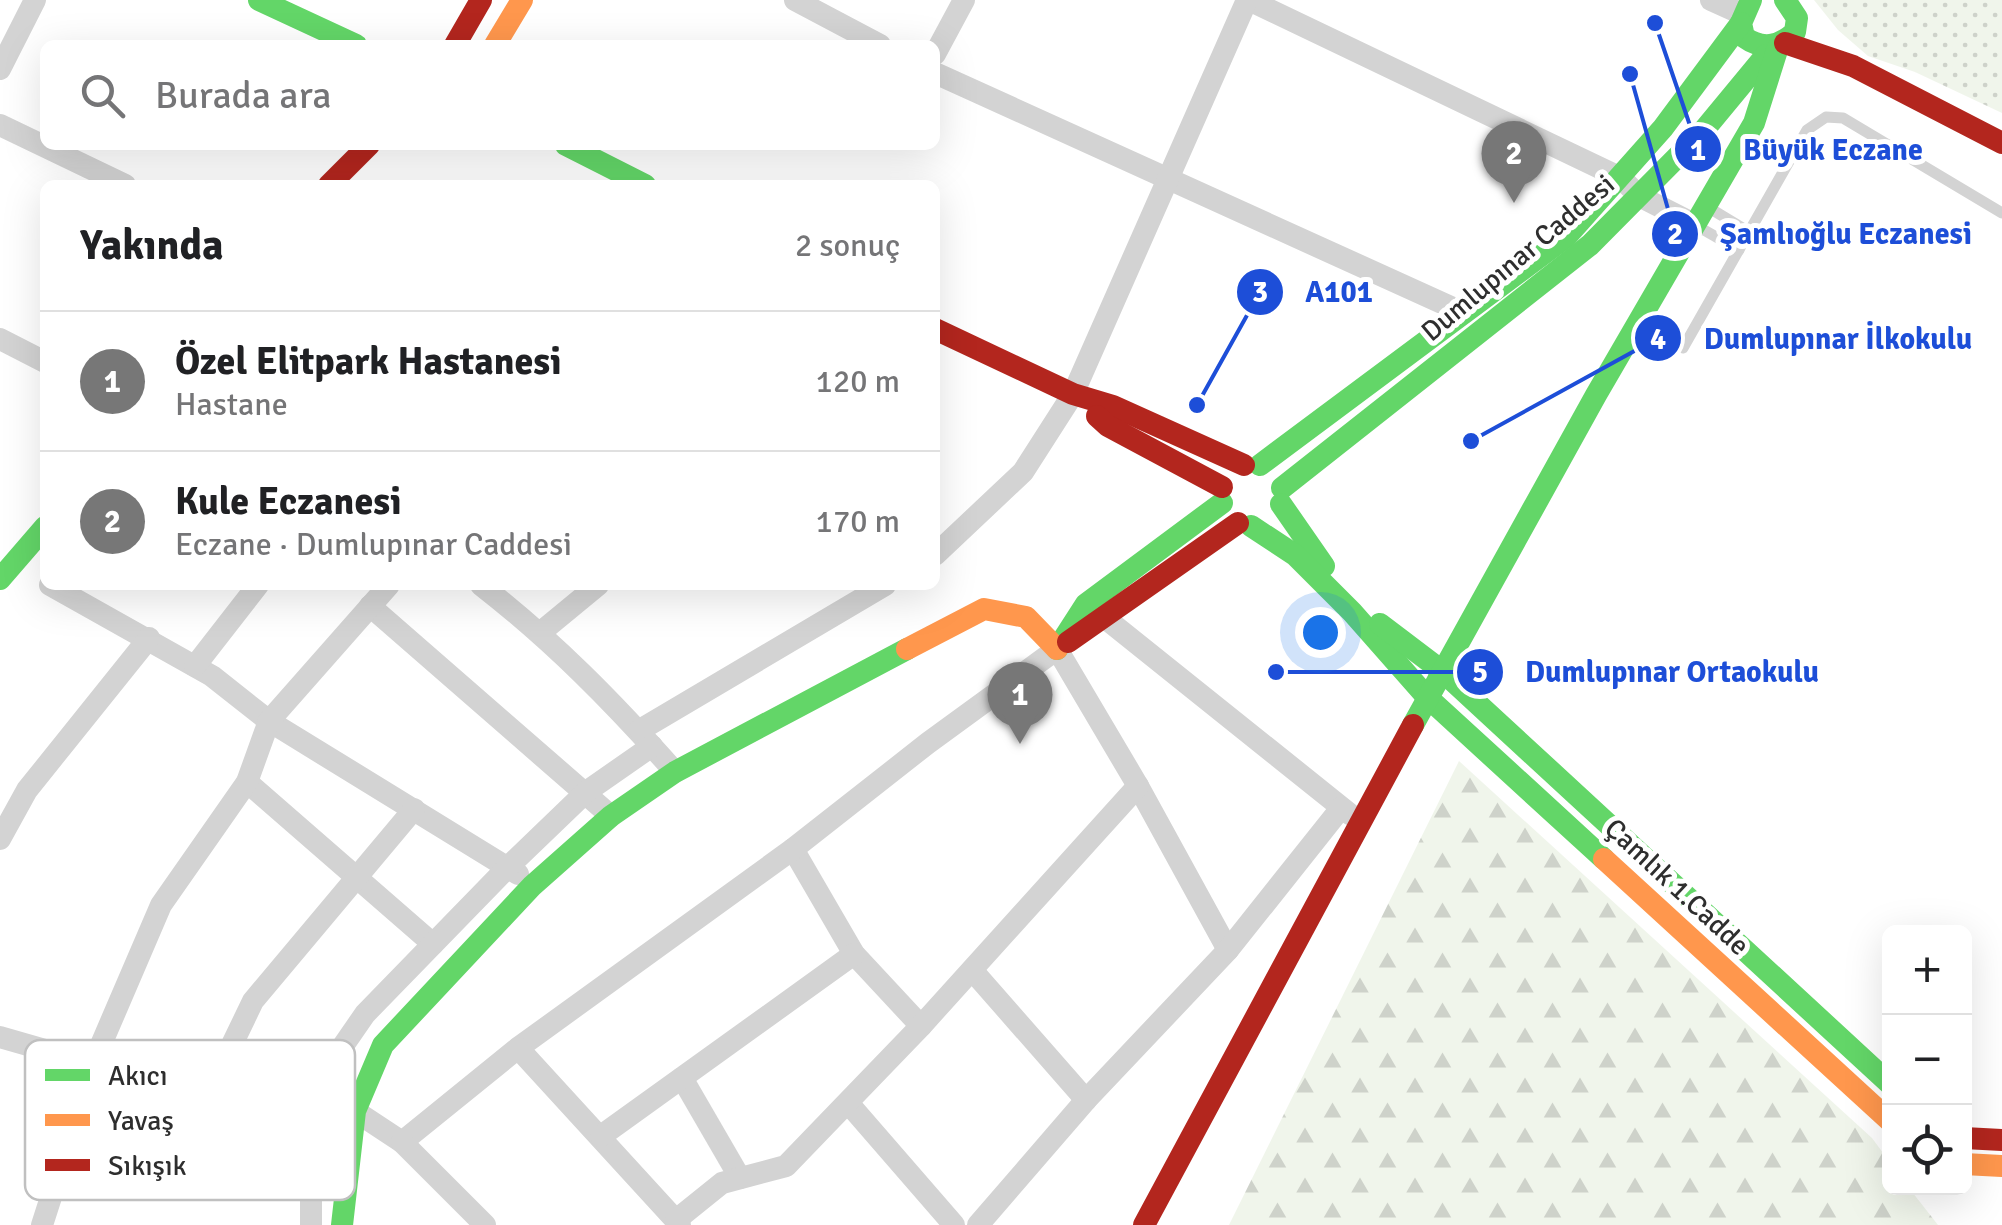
<!DOCTYPE html>
<html lang="tr">
<head>
<meta charset="utf-8">
<style>
  body { margin:0; font-family:Signika,sans-serif; background:#f6f6f6; color:#202124 }
  .controls { position:absolute; right:30px; bottom:30px; display:grid; overflow:hidden; border-radius:15px; box-shadow:0 10px 40px #0002 }
  .controls button { width:90px; height:90px; display:grid; place-items:center; padding:0; border:0; border-bottom:2px solid #e0e0e0; background:#fff; color:#202124; font:50px sans-serif }
  .you { position:absolute; left:1320px; top:632px; width:35px; height:35px; margin:-25px; border:8px solid #fff; border-radius:50%; background:#1a73e8; box-shadow:0 0 0 15px #1a73e833 }
  .badge { display:grid; place-items:center; width:65px; height:65px; border-radius:50%; background:#777; color:#fff; font-size:32px; font-weight:700 }
  .pin { position:absolute; translate:-50% -82px; filter:drop-shadow(0 2px 5px #0008) }
  .pin::after { content:''; position:absolute; top:52px; width:35px; height:30px; background:inherit; clip-path:polygon(0 0,100% 0,50% 100%) }
  .list { margin:0; padding:0; list-style:none }
  h2 { display:flex; justify-content:space-between; align-items:center; height:130px; margin:0; padding:0 40px; font-size:42px }
  h2 small { font-size:32px; font-weight:400; color:#757577 }
  .list li { display:grid; grid-template-columns:65px 1fr auto; gap:30px; align-items:center; box-sizing:border-box; height:140px; padding:0 40px; border-top:2px solid #e0e0e0 }
  .list b { display:block; font-size:38px; white-space:nowrap }
  .list p { margin:0; font-size:32px; white-space:nowrap; color:#757577 }
  .list em { font-size:32px; font-style:normal; color:#757577 }
  .icon { flex:none; width:55px; height:55px; fill:none; stroke:currentColor; stroke-width:2; stroke-linecap:round; stroke-linejoin:round }
  .map { position:relative; flex:none; width:2002px; height:1225px; overflow:hidden }
  .search { position:absolute; background:#fff; box-shadow:0 10px 40px #0002; left:40px; top:40px; width:900px; height:110px; display:flex; align-items:center; gap:25px; box-sizing:border-box; padding:0 35px; border-radius:15px; color:#757577; font-size:38px }
  .panel { position:absolute; background:#fff; box-shadow:0 10px 40px #0002; left:40px; top:180px; width:900px; height:410px; border-radius:15px }
  .map>svg:first-child { display:block }
  .forest { fill:url(#forest-firs) }
  .park { fill:url(#park-dots) }
  .lines { fill:none; stroke-linecap:round; stroke-linejoin:round }
  .lane { stroke:#d3d3d3; stroke-width:11 }
  .street { stroke:#d3d3d3; stroke-width:22 }
  .fast { stroke:#63d668; stroke-width:22 }
  .slow { stroke:#ff974d; stroke-width:22 }
  .jam { stroke:#b3261e; stroke-width:22 }
  .labels { text-anchor:middle; dominant-baseline:central; stroke-width:10; stroke-linejoin:round; paint-order:stroke }
  .street-label { font-size:28px; fill:#2e2e2e; stroke:#fff }
  .key { fill:#fff; stroke:#c0c0c0; stroke-width:2.5 }
  .key-label { font-size:28px; fill:#2e2e2e }
  .leader { fill:none; stroke:#1d4ed8; stroke-width:4 }
  .callout-dot { fill:#1d4ed8; stroke:#fff; stroke-width:4 }
  .mark-label { font-size:30px; text-anchor:middle; font-weight:bold; fill:#fff }
  .callout-label { font-size:30px; text-anchor:middle; font-weight:bold; fill:#1d4ed8; stroke:#fff; stroke-width:10; stroke-linejoin:round; paint-order:stroke }
</style>
</head>
<body>
<div class="map">
<svg width="2002" height="1225" viewBox="0 0 2002 1225">
  <defs>
    <pattern id="forest-firs" width="22" height="20" patternUnits="userSpaceOnUse" patternTransform="scale(2.5)"><rect width="22" height="20" fill="#f0f5eb"/><path d="M5 1l3.5 6h-7zM16 11l3.5 6h-7z" fill="#ced2ca"/></pattern>
    <pattern id="park-dots" width="8" height="8" patternUnits="userSpaceOnUse" patternTransform="scale(2.5)"><rect width="8" height="8" fill="#f0f5eb"/><path d="M2 2h.1M6 6h.1" fill="none" stroke="#ced2ca" stroke-width="1.8" stroke-linecap="round"/></pattern>
  </defs>
  <rect width="100%" height="100%" fill="#fff"/>
  <!-- forest -->
  <polygon class="forest" points="1459,761 1872,1138 1889,1161 1890,1188 1909,1188 1938,1225 1229,1225"/>
  <!-- park -->
  <polygon class="park" points="1814,0 2002,0 2002,113 1915,72 1868,56 1838,30"/>
  <g class="lines">
    <!-- lane -->
    <g class="lane">
      <polyline points="1706,206 1749,232"/>
      <polyline points="1697,226 1739,250"/>
      <polyline points="1683,348 1807,130 1826,117 1843,118 2002,213"/>
    </g>
    <!-- street -->
    <g class="street">
      <polyline points="795,0 880,45"/>
      <polyline points="1249,0 1621,178 1639,196 1694,224"/>
      <polyline points="1711,0 1742,14"/>
      <polyline points="935,54 964,0"/>
      <polyline points="0,69 35,0"/>
      <polyline points="935,73 1464,313"/>
      <polyline points="0,125 125,185"/>
      <polyline points="0,339 45,362"/>
      <polyline points="935,555 1023,472 1073,394 1247,0"/>
      <polyline points="50,585 212,676 269,721 518,874"/>
      <path d="M481,585C554,642 613,702 675,772"/>
      <polyline points="370,606 611,816"/>
      <polyline points="1105,618 1351,815"/>
      <polyline points="541,632 598,585"/>
      <polyline points="195,666 258,585"/>
      <polyline points="640,730 885,585"/>
      <polyline points="247,782 433,944"/>
      <polyline points="0,839 27,790 149,638"/>
      <polyline points="793,849 854,954 921,1026"/>
      <polyline points="972,970 1086,1100"/>
      <polyline points="0,1037 73,1058 97,1054 355,1111 402,1142 518,1048 793,849 928,743 1057,649 1138,786 1228,950"/>
      <polyline points="518,1048 680,1225"/>
      <polyline points="682,1078 740,1178"/>
      <polyline points="214,1082 253,1001 414,809"/>
      <polyline points="849,1104 954,1225"/>
      <polyline points="601,1136 854,954"/>
      <polyline points="402,1142 485,1225"/>
      <polyline points="676,1220 722,1183 786,1166 921,1026 1138,786"/>
      <polyline points="42,1225 97,1054 161,905 247,782 269,721 389,585"/>
      <polyline points="311,1225 311,1190 322,1106 336,1056 365,1014 509,866 586,792 652,746"/>
      <polyline points="978,1225 1086,1100 1228,950 1341,808"/>
    </g>
    <!-- fast -->
    <g class="fast">
      <polyline points="259,0 356,45"/>
      <path d="M1751,0L1741,23L1744,37C1762,50 1779,47 1795,32L1797,18L1785,0"/>
      <polyline points="566,145 645,185"/>
      <polyline points="1260,465 1566,237 1663,128 1741,23"/>
      <polyline points="1282,488 1590,245 1704,130 1766,55"/>
      <polyline points="1281,504 1324,566"/>
      <polyline points="1251,526 1295,555 1352,612 1426,696 1604,859"/>
      <polyline points="0,579 45,527"/>
      <polyline points="1380,624 1442,671 1890,1084"/>
      <polyline points="1057,649 1086,604 1222,503"/>
      <polyline points="1413,725 1596,395 1754,123 1778,47"/>
      <polyline points="342,1225 355,1111 383,1045 532,886 611,816 675,772 907,649"/>
    </g>
    <!-- slow -->
    <g class="slow">
      <polyline points="495,45 522,0"/>
      <polyline points="907,649 984,609 1026,617 1057,649"/>
      <polyline points="1604,859 1890,1121"/>
      <polyline points="1964,1164 2002,1166"/>
    </g>
    <!-- jam -->
    <g class="jam">
      <polyline points="1785,43 1853,66 2002,143"/>
      <polyline points="455,45 481,0"/>
      <polyline points="329,185 369,145"/>
      <polyline points="935,329 1073,394 1113,406 1244,465"/>
      <polyline points="1097,416 1108,426 1222,487"/>
      <polyline points="1068,642 1238,523"/>
      <polyline points="1964,1138 2002,1140"/>
      <polyline points="1144,1225 1413,725"/>
    </g>
  </g>
  <g class="labels">
    <!-- street labels -->
    <g class="street-label">
      <text transform="translate(1518 258) rotate(-40)">Dumlupınar Caddesi</text>
      <text transform="translate(1677 887) rotate(43)">Çamlık 1.Cadde</text>
    </g>
  </g>
  <!-- legend -->
  <rect x="25" y="1040" width="330" height="160" rx="15" class="key"/>
  <rect x="45" y="1069" width="45" height="12" fill="#63d668"/>
  <rect x="45" y="1114" width="45" height="12" fill="#ff974d"/>
  <rect x="45" y="1159" width="45" height="12" fill="#b3261e"/>
  <g class="key-label">
    <text x="108" y="1085">Akıcı</text>
    <text x="108" y="1130">Yavaş</text>
    <text x="108" y="1175">Sıkışık</text>
  </g>
  <!-- callouts -->
  <path class="leader" d="M1655 23L1698 149M1630 74L1675 234M1197 405L1260 292M1471 441L1658 338M1276 672L1480 672"/>
  <g class="callout-dot">
    <circle cx="1655" cy="23" r="10"/>
    <circle cx="1630" cy="74" r="10"/>
    <circle cx="1197" cy="405" r="10"/>
    <circle cx="1471" cy="441" r="10"/>
    <circle cx="1276" cy="672" r="10"/>
    <circle cx="1698" cy="149" r="25"/>
    <circle cx="1675" cy="234" r="25"/>
    <circle cx="1260" cy="292" r="25"/>
    <circle cx="1658" cy="338" r="25"/>
    <circle cx="1480" cy="672" r="25"/>
  </g>
  <g class="mark-label">
    <text x="1698" y="160">1</text>
    <text x="1675" y="244">2</text>
    <text x="1260" y="302">3</text>
    <text x="1658" y="349">4</text>
    <text x="1480" y="682">5</text>
  </g>
  <g class="callout-label">
    <text x="1833" y="160">Büyük Eczane</text>
    <text x="1846" y="244">Şamlıoğlu Eczanesi</text>
    <text x="1339" y="302">A101</text>
    <text x="1838" y="349">Dumlupınar İlkokulu</text>
    <text x="1672" y="682">Dumlupınar Ortaokulu</text>
  </g>
</svg>
<div class="controls">
<button>+</button>
<button>−</button>
<button><svg class="icon" aria-label="locate" viewBox="0 0 24 24"><circle cx="12" cy="12" r="6"/><path d="M12 2v4M12 18v4M2 12h4M18 12h4"/></svg></button>
</div>
<div class="you"></div>
<div class="pin badge" style="left:1020px;top:744px">1</div>
<div class="pin badge" style="left:1514px;top:203px">2</div>
<div class="search"><svg class="icon" aria-label="search" viewBox="0 0 24 24"><circle cx="10" cy="10" r="6"/><path d="M15 15l6 6"/></svg>Burada ara</div>
<section class="panel">
<h2>Yakında<small>2 sonuç</small></h2>
<ul class="list">
<li><span class="badge">1</span><div><b>Özel Elitpark Hastanesi</b><p>Hastane</p></div><em>120 m</em></li>
<li><span class="badge">2</span><div><b>Kule Eczanesi</b><p>Eczane · Dumlupınar Caddesi</p></div><em>170 m</em></li>
</ul>
</section>
</div>
</body>
</html>
